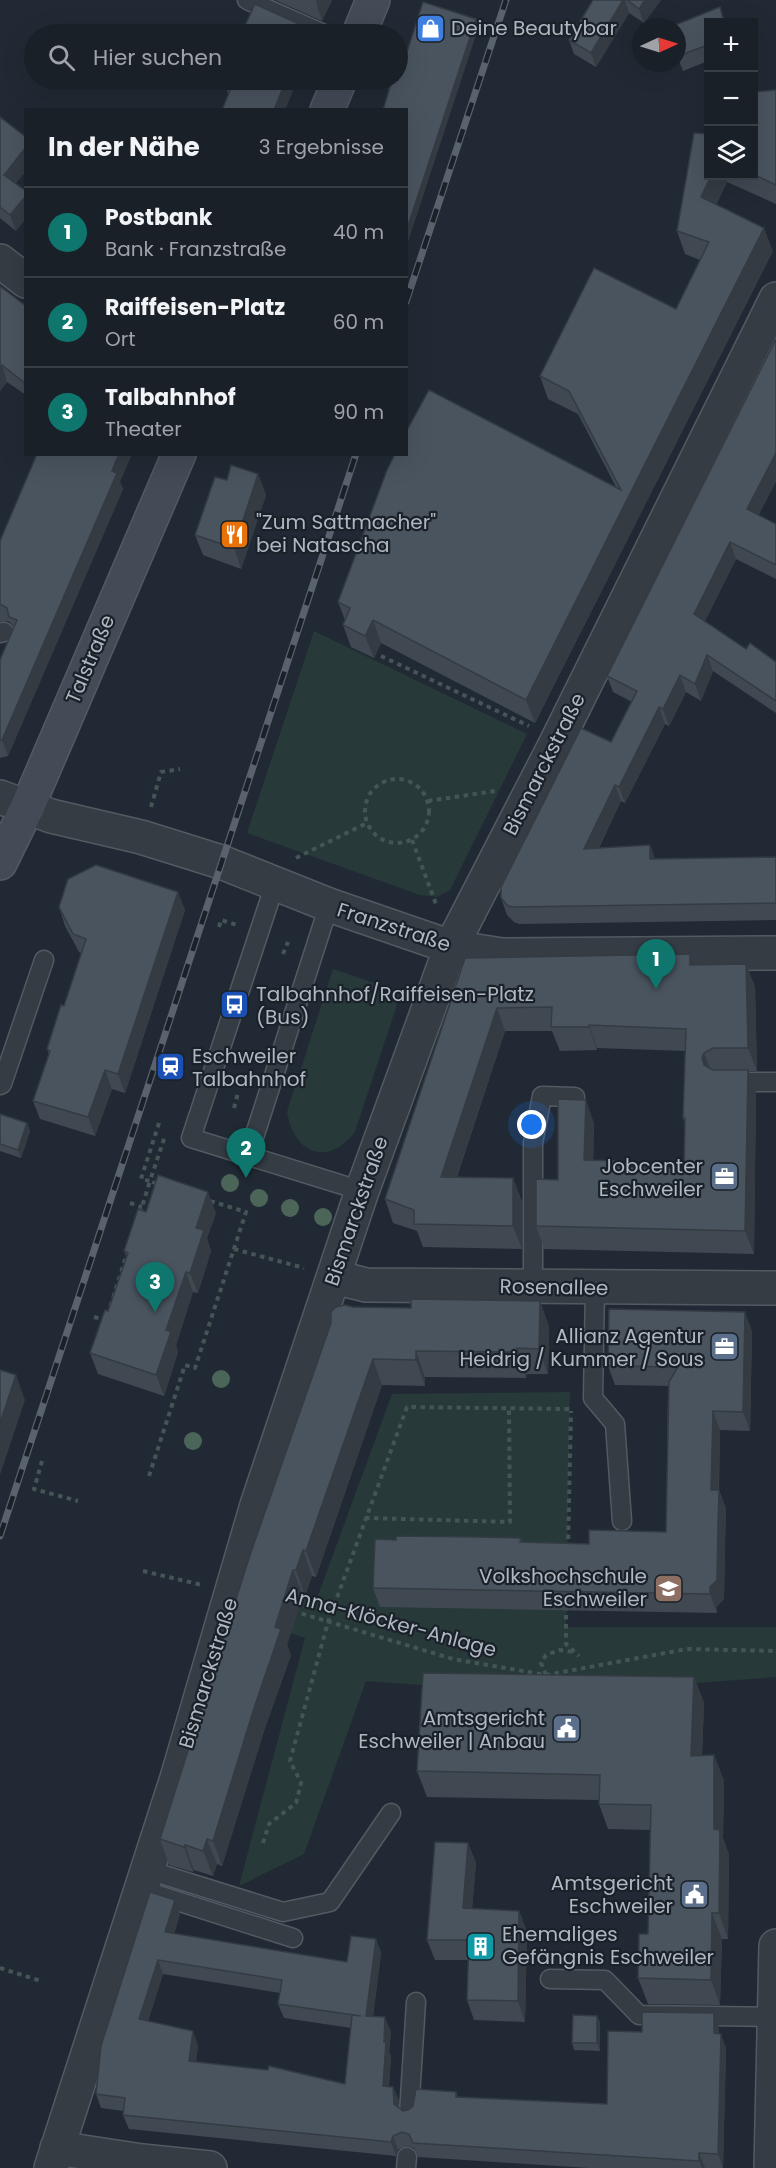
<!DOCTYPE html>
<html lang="de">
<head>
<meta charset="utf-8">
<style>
  body { margin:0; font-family:Poppins,sans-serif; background:#262d33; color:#f1f3f6 }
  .controls { position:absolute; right:18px; top:18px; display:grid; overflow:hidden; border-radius:0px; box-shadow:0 6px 24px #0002 }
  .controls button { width:54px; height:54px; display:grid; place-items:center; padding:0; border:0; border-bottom:2px solid #373e44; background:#192027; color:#f1f3f6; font:30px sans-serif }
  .compass { position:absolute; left:632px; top:18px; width:54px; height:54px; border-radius:50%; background:#192027; box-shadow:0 6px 24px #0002; rotate:86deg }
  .you { position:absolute; left:532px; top:1125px; width:21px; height:21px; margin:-15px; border:4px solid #fff; border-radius:50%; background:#1a73e8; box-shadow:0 0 0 9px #1a73e833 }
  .badge { display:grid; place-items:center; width:39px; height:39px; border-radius:50%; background:#0f766e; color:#fff; font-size:20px; font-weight:700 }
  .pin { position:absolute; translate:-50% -50px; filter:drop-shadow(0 2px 3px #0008) }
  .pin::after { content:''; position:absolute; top:32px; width:21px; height:18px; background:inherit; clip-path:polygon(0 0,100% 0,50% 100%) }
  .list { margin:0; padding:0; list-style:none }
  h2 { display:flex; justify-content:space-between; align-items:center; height:78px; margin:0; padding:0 24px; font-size:26px }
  h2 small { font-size:20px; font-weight:400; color:#9fa3a7 }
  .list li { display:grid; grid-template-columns:39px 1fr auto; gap:18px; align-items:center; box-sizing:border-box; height:90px; padding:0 24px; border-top:2px solid #373e44 }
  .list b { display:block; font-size:22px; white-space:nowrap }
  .list p { margin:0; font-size:20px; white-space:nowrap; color:#9fa3a7 }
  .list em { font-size:20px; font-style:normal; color:#9fa3a7 }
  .icon { flex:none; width:33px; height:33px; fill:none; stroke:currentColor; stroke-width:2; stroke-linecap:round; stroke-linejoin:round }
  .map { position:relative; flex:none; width:776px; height:2168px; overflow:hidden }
  .search { position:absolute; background:#192027; box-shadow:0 6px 24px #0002; left:24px; top:24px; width:384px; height:66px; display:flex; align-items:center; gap:15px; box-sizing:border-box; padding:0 21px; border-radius:33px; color:#9fa3a7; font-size:22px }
  .panel { position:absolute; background:#192027; box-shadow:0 6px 24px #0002; left:24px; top:108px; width:384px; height:348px; border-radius:0px }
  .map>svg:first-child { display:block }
  .green { fill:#273939 }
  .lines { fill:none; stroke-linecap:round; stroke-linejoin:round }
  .lane-casing { stroke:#525a62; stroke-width:21 }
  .street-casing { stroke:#525a62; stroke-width:36 }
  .secondary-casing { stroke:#525a62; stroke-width:36 }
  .path { stroke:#455556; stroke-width:4; stroke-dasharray:4.5 4.5; stroke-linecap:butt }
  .lane { stroke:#353c44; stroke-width:18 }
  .street { stroke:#353c44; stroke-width:33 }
  .secondary { stroke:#434b57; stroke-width:33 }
  .rail-casing { stroke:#59626d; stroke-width:7 }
  .rail { stroke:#1a2129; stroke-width:4.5; stroke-dasharray:14; stroke-linecap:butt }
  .tree { fill:#4c6559 }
  .wall { fill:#404852; fill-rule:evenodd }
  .shaded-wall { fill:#343b42 }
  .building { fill:#4a545f; stroke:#343b42; stroke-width:1.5; fill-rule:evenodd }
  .labels { text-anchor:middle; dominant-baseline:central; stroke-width:4.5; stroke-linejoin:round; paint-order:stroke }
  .poi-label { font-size:20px; fill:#afb7c1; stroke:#1a2129; text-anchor:start }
  .street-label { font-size:20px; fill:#afb7c1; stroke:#1a2129 }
</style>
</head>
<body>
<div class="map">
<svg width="776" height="2168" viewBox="0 0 776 2168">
  <rect width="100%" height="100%" fill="#212a34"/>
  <!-- green -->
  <g class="green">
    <polygon points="314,631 527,734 450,890 437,897 420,895 247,833"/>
    <path d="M333,969L401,992L355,1132C327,1168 294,1153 287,1112Z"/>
    <polygon points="570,1392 566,1627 776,1627 776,1677 576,1692 521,1692 366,1681 304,1854 239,1886 305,1638 226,1612 237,1574 316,1601 392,1394"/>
  </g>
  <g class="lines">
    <defs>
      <g id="lane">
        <polyline points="247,0 324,34"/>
        <polyline points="0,633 4,632"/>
        <polyline points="275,884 191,1138 362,1191"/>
        <polyline points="730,1082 776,1082"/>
        <polyline points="0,1085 2,1084 44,960"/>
        <polyline points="248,1156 329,905"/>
        <polyline points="533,1287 533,1143 542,1096 575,1097"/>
        <polyline points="595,1288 593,1398 615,1424 622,1521"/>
        <polyline points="148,1870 283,1912 330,1902 391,1813"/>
        <polyline points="152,1893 293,1938"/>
        <polyline points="550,1979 605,1980 639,2015 774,2017"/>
        <polyline points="409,2114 416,2002"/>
        <polyline points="406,2168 407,2157"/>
      </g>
      <g id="street">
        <polyline points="0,261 26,281"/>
        <polyline points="0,797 51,816 141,837 221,862 329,905 451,947 502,955 776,953"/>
        <polyline points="334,1277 366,1285 776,1288"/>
        <polyline points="57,2148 142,2161 210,2168"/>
        <polyline points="51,2168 177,1778 257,1505 362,1191 451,947 554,747 776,299"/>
        <polyline points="771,2168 776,1946"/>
      </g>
      <g id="secondary">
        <polyline points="359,34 373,0"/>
        <polyline points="327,110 340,80"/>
        <polyline points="0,863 27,808 179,454"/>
      </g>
    </defs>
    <!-- lane casing -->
    <use href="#lane" class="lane-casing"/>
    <!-- street casing -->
    <use href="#street" class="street-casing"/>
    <!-- secondary casing -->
    <use href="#secondary" class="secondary-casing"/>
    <!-- path -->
    <g class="path">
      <polyline points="381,656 529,726"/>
      <circle cx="397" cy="811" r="32"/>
      <polyline points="428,801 495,791"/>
      <polyline points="151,807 161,772 180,769"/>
      <polyline points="412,840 436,904"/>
      <polyline points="296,858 367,823"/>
      <polyline points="219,927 221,920 237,925"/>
      <polyline points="283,954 288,942"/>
      <polyline points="234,1108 238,1093"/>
      <polyline points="159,1123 141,1179 150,1181 165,1136"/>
      <polyline points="130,1203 142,1207"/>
      <polyline points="140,1213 150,1181 157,1184"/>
      <polyline points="234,1249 304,1268"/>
      <polyline points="94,1317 106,1320 127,1254"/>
      <polyline points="42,1461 34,1489 78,1501"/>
      <polyline points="149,1476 185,1365 195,1368 246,1212 207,1200"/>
      <polyline points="365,1518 510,1522 509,1408"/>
      <polyline points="568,1548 571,1411"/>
      <polyline points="143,1571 202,1585"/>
      <polyline points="566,1606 566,1644 579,1656"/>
      <polyline points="293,1611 453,1659 546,1675 687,1649 776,1651"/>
      <polyline points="546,1675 541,1663 546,1655 560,1650 573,1652"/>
      <polyline points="263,1843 269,1824 296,1803 301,1783 290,1761 328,1622 407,1407 570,1409"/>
      <polyline points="0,1968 41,1981"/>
    </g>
    <!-- lane -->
    <use href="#lane" class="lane"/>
    <!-- street -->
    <use href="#street" class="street"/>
    <!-- secondary -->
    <use href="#secondary" class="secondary"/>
    <defs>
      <g id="rail">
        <polyline points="406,302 506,0"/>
        <polyline points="0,1536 356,454"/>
      </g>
    </defs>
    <!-- rail casing -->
    <use href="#rail" class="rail-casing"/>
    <!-- rail -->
    <use href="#rail" class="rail"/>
  </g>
  <!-- trees -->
  <g class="tree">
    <circle cx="230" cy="1183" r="9"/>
    <circle cx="259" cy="1198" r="9"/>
    <circle cx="290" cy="1208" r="9"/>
    <circle cx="323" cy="1217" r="9"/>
    <circle cx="221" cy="1379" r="9"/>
    <circle cx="193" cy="1441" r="9"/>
  </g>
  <!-- wall -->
  <g class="wall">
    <polygon points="275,0 332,0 322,21"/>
    <polygon points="593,0 661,0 644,23 629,13 596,67 574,54 569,40"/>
    <polygon points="720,7 725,22 708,22 708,61 683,71 677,56"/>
    <polygon points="229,80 297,80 285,110 222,110 228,94 226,86"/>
    <polygon points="776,90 776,204 727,182 716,205 773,251 535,723 381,643 374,658 351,647 343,625 345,620 338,602 616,487 578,414 548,399 540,376 676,309 700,260 685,254 677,231 708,176 753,176 753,92"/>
    <polygon points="0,117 26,137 26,171 16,183 16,231 0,218"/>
    <polygon points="0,286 26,306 26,395 7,382 0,391"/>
    <polygon points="776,339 758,515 776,524 776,579 736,559 705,621 746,649 776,662 776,713 713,671 701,701 686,692 669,726 665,724 625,803 621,801 599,848 650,845 655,859 776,857 776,920 519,924 514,922 507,915 501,898 611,742 632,702 613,692 607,676"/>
    <polygon points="258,474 266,495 241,569 203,555 195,535 227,480"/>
    <polygon points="120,482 123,489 8,756 0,758 0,660 13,629 12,624 8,621 0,623 0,541"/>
    <polygon points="59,907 185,910 125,1093 112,1089 95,1136 40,1119 33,1101 49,1054 47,1049 64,1006 81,953 79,952 65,926"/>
    <polygon points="465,958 693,965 746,964 755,987 757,1071 748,1071 756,1093 754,1254 544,1249 536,1226 558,1180 594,1123 593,1161 621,1167 684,1168 685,1125 683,1118 685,1051 597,1048 597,1050 560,1051 552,1031 505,1031 457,1177 513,1178 522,1202 522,1249 423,1247 417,1231 393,1223 385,1199"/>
    <polygon points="0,1114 27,1123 30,1131 21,1158 0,1151"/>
    <polygon points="146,1212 216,1213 207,1238 211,1251 198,1293 193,1292 176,1345 178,1352 164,1396 98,1374 90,1353 108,1311 127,1258 124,1251"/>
    <polygon points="540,1301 549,1327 548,1374 527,1374 526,1378 425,1377 425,1386 382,1385 316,1577 312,1576 305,1596 303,1595 287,1645 291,1655 264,1731 222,1866 217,1864 213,1876 194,1870 193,1872 169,1865 160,1839 353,1307 411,1308"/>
    <polygon points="752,1331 750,1431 720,1430 719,1490 726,1509 725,1543 724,1599 717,1606 717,1613 380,1607 373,1588 396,1540 521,1538 522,1542 589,1544 666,1532 668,1386 615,1385 608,1366"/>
    <polygon points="694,1677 704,1703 702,1756 714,1755 724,1781 723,1838 729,1855 728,1939 722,1939 720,2005 648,2004 638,1978 648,1934 650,1830 608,1829 599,1804 599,1800 427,1797 417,1771"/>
    <polygon points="468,1843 476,1863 472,1909 519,1911 527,1932 525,2022 474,2020 467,2000 468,1960 435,1960 427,1940"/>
    <path d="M180,1914L174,1934L347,1962L376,1939L381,1953L373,2017L391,2032L389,2052L391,2056L389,2086L393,2087L399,2101V2108L403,2111L408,2110L456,2092L458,2097L607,2104L642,2032L719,2027V2034L726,2048L723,2168H589L418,2157L414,2148L407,2146L398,2150L396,2156L129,2129L123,2115L124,2111L101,2108L96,2094ZM163,1974L280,1993L278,2004L284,2018L351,2028L345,2084L196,2062L198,2045L148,2021Z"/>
    <polygon points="597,2016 600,2023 600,2051 574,2050 572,2043"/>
  </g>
  <!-- shaded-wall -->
  <g class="shaded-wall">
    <polygon points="317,0 332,0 322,21 316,2"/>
    <polygon points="623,0 625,0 629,13 596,67 591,53"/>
    <polygon points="645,0 661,0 644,23 639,9"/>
    <polygon points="476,19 479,26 406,248 406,232"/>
    <polygon points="308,28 311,34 305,34"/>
    <polygon points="286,80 297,80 285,110 274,110"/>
    <polygon points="26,147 26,171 10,190 4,175"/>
    <polygon points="711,176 725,176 727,182 709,220 701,197"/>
    <polygon points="26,196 26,219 16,231 10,215"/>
    <polygon points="764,228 773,251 535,723 526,700"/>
    <polygon points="2,365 7,382 0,391 0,367"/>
    <polygon points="776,453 776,482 753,526 747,509"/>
    <polygon points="119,454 132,454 120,482 123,489 8,756 2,740"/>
    <polygon points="258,474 266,495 241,569 234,548"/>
    <polygon points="730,542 736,559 700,631 694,614"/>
    <polygon points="373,620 381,643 374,658 365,636"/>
    <polygon points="707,655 713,671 701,701 695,684"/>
    <polygon points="680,675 686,692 669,726 663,709"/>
    <polygon points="659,707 665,724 625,803 619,787"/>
    <polygon points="615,785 621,801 590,865 584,849"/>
    <polygon points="650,845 656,862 650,859"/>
    <polygon points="178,892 185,910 125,1093 118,1074"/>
    <polygon points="690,954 698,977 690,965"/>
    <polygon points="746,964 755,987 757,1071 748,1048"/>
    <polygon points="497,1008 505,1031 449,1200 441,1177"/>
    <polygon points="589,1025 597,1048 597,1050 589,1027"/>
    <polygon points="704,1053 713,1076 713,1088 702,1058"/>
    <polygon points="105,1070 112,1089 95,1136 88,1117"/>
    <polygon points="748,1070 756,1093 754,1254 745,1231"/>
    <polygon points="586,1100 594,1123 593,1183 584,1160"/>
    <polygon points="27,1123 30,1131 21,1158 18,1150"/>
    <polygon points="513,1178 522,1202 522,1249 513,1226"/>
    <polygon points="208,1192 216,1213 207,1238 211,1251 198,1293 190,1273 196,1228"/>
    <polygon points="186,1272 193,1292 176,1345 178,1352 164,1396 156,1375 166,1330"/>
    <polygon points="540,1301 549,1327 548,1374 539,1349"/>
    <polygon points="745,1312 752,1331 750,1431 743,1412"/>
    <polygon points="517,1348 527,1374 526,1378 517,1352"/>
    <polygon points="416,1351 425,1377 425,1386 416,1360"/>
    <polygon points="373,1359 382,1385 316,1577 306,1551"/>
    <polygon points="16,1375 25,1400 0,1475 0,1423"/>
    <polygon points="713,1411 720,1430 718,1509 711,1490"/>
    <polygon points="719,1490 726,1509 725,1543 724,1599 717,1606 717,1613 710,1594"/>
    <polygon points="303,1550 312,1576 305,1596 296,1570"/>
    <polygon points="293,1570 303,1595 287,1645 291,1655 264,1731 222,1866 213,1841"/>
    <polygon points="694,1677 704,1703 701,1781 691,1756"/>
    <polygon points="714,1755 724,1781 723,1838 729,1855 728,1939 719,1913 714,1829"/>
    <polygon points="207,1839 217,1864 213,1876 203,1851"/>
    <polygon points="468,1843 476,1863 470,1929 463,1908"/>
    <polygon points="185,1845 194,1870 193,1872 184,1847"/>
    <polygon points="175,1900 180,1914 170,1947 165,1932"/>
    <polygon points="519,1911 527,1932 525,2022 518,2001"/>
    <polygon points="712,1913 722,1939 720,2005 711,1980"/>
    <polygon points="376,1939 381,1953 371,2030 366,2016"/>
    <polygon points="158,1960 163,1974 144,2034 139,2019"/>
    <polygon points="714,2013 719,2027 719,2048 714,2033"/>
    <polygon points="597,2016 600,2023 600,2051 597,2043"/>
    <polygon points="385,2017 391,2032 389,2052 391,2056 388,2100 383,2086"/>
    <polygon points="193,2031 198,2045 194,2075 189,2061"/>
    <polygon points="721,2034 726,2048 723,2168 718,2154"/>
    <polygon points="393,2087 399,2101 399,2118 394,2104"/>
    <polygon points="393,2136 398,2150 396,2156 391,2142"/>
    <polygon points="699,2153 705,2168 702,2168 699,2161"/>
  </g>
  <!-- building -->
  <g class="building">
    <polygon points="593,0 623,0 591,53 569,40"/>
    <polygon points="627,0 645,0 639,9"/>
    <polygon points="423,2 476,19 406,232 406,110 383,110 392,80 398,80 398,63 400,56 405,58"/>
    <polygon points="255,4 308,28 305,34 241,34"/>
    <polygon points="720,7 724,22 708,22 708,45 678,56 677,27 670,27"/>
    <polygon points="229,80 286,80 274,110 222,110 231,88 226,86"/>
    <polygon points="776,90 776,185 753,174 753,92"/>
    <polygon points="0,117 26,137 26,147 4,175 26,191 26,196 10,215 0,207"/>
    <polygon points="694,133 708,134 708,176 711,176 701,197 764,228 526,700 373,620 365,636 343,625 350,608 338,602 387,470 395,454 406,454 406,432 429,390 621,490 569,391 540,376 594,268 676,309 709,242 677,231"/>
    <polygon points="0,286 26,306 26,384 2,365 0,367"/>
    <polygon points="776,339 776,453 747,509 776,524 776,565 730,542 694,614 746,649 750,643 776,662 776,701 707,655 695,684 680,675 663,709 659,707 619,787 615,785 584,849 650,845 650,859 776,857 776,903 513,907 508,906 501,898 501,887 581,728 611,742 637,691 607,676"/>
    <polygon points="37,454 119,454 112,471 117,473 2,740 0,740 0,660 17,620 9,617 7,608 2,605 0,605 0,541"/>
    <polygon points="231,465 258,474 234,548 195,535 215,477 227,480"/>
    <polygon points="96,865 178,892 118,1074 105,1070 88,1117 33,1101 50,1051 47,1049 61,1005 64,1006 86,939 73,934 59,907 68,879"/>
    <polygon points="690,954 690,965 746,964 748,1048 713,1048 704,1053 702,1058 704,1065 713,1070 748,1070 745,1231 536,1226 536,1179 558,1180 558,1099 586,1100 584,1160 619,1161 619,1167 684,1168 685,1118 683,1118 686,1029 589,1025 589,1027 551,1027 552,1007 497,1008 441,1177 513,1178 513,1226 414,1224 414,1210 385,1199 465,958"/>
    <polygon points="0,1114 27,1123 18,1150 0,1144"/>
    <polygon points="158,1175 208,1192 196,1228 204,1230 190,1273 186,1272 166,1330 171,1332 156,1375 90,1353 105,1310 108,1311 128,1253 124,1251 138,1209 146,1212"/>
    <polygon points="411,1299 540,1301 539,1349 517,1348 517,1352 416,1351 416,1360 373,1359 306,1551 303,1550 296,1570 293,1570 275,1627 281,1629 255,1705 213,1841 207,1839 203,1851 185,1845 184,1847 160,1839 250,1555 331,1323 331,1312 336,1307 345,1305 353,1307 411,1308"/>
    <polygon points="609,1309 745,1312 743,1412 713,1411 711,1490 719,1490 718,1524 717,1580 710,1587 710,1594 373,1588 375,1539 396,1540 396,1536 478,1537 521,1538 520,1542 589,1544 589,1530 666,1532 669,1382 678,1367 608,1366"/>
    <polygon points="0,1370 16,1375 0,1423"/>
    <polygon points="423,1673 694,1677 691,1756 714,1755 714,1829 720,1830 719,1913 712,1913 711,1980 638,1978 639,1934 648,1934 651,1805 599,1804 600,1775 417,1771"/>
    <polygon points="435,1842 468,1843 463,1908 519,1911 518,2001 467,2000 469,1940 427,1940"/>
    <path d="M150,1892L175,1900L165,1932L347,1962L351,1936L376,1939L366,2016L385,2017L384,2042H386L383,2086L393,2087L394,2104L403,2111L408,2110L413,2106L416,2089L456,2092V2097L607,2104L608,2031L642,2032V2012L714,2013V2033L721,2034L718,2154L699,2153V2161L413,2143L409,2134L402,2132L393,2136L391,2142L123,2115L125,2098L96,2094L101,2046ZM158,1960L282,1980L278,2004L361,2016L352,2015L345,2084L269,2066L268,2070L189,2061L193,2031L139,2019Z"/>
    <polygon points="573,2015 597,2016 597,2043 572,2043"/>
  </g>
  <!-- icons -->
  <defs>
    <symbol id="shop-square" viewBox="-11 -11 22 22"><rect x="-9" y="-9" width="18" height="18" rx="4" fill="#3f7fe0" stroke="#1a2129"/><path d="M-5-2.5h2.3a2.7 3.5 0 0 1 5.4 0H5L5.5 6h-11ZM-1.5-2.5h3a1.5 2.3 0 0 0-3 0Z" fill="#fff"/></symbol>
    <symbol id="restaurant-square" viewBox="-11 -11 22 22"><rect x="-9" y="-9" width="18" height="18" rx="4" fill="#e8710a" stroke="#1a2129"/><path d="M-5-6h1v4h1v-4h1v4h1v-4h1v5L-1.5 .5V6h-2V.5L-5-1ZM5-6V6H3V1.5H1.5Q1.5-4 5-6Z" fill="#fff"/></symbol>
    <symbol id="bus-square" viewBox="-11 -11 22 22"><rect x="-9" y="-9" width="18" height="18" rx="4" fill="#1a4fb4" stroke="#1a2129"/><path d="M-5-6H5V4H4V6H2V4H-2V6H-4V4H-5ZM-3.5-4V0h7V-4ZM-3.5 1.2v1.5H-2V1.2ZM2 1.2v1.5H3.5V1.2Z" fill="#fff"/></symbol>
    <symbol id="station-square" viewBox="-11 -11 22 22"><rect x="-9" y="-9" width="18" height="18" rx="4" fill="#1a4fb4" stroke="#1a2129"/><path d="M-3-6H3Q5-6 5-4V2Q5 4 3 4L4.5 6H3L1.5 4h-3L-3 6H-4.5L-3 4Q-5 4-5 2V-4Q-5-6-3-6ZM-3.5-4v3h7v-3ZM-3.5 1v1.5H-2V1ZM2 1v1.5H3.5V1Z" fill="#fff"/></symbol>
    <symbol id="office-square" viewBox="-11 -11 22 22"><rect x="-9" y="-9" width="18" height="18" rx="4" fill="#5c6f8a" stroke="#1a2129"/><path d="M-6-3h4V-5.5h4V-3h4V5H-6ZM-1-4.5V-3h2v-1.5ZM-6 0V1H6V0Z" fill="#fff"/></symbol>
    <symbol id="university-square" viewBox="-11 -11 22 22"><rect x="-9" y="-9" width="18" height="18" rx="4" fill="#8d6e63" stroke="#1a2129"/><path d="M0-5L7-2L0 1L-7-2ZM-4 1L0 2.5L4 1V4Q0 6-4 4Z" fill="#fff"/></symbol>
    <symbol id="civic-square" viewBox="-11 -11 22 22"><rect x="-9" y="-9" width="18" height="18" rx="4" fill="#5c6f8a" stroke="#1a2129"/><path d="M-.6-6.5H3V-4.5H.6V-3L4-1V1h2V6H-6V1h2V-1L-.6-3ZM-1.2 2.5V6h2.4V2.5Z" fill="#fff"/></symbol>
    <symbol id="building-square" viewBox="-11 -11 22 22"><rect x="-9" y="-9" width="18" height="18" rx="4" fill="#0f9aa8" stroke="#1a2129"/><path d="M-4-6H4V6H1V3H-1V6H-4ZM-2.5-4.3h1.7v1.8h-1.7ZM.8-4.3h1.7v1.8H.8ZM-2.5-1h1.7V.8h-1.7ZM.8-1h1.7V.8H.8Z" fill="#fff"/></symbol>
  </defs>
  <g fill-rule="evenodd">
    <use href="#shop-square" x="414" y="12" width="33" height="33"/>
    <use href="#restaurant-square" x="218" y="518" width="33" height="33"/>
    <use href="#bus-square" x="218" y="988" width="33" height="33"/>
    <use href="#station-square" x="154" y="1050" width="33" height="33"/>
    <use href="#office-square" x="708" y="1160" width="33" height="33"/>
    <use href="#office-square" x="708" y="1330" width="33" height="33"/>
    <use href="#university-square" x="652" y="1572" width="33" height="33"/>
    <use href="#civic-square" x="550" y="1712" width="33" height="33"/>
    <use href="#civic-square" x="678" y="1878" width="33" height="33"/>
    <use href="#building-square" x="464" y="1930" width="33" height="33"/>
  </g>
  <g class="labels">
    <!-- poi labels -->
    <g class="poi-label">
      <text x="451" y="28">Deine Beautybar</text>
      <text x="256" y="522">"Zum Sattmacher"<tspan x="256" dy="23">bei Natascha</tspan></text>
      <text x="256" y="994">Talbahnhof/Raiffeisen-Platz<tspan x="256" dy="23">(Bus)</tspan></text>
      <text x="192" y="1056">Eschweiler<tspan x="192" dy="23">Talbahnhof</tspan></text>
      <text x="703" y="1166" text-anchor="end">Jobcenter<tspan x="703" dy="23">Eschweiler</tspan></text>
      <text x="704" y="1336" text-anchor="end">Allianz Agentur<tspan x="704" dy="23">Heidrig / Kummer / Sous</tspan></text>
      <text x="647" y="1576" text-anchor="end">Volkshochschule<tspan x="647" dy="23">Eschweiler</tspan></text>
      <text x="545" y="1718" text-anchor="end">Amtsgericht<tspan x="545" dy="23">Eschweiler | Anbau</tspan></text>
      <text x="673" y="1883" text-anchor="end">Amtsgericht<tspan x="673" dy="23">Eschweiler</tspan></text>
      <text x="502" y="1934">Ehemaliges<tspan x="502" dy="23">Gefängnis Eschweiler</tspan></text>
    </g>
    <!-- street labels -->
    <g class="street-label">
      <text transform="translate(90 659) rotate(-67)">Talstraße</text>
      <text transform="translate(544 764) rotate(-63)">Bismarckstraße</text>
      <text transform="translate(394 927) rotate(18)">Franzstraße</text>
      <text transform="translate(356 1211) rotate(-71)">Bismarckstraße</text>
      <text transform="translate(554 1287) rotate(1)">Rosenallee</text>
      <text transform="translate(391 1622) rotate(15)">Anna-Klöcker-Anlage</text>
      <text transform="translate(208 1673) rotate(-73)">Bismarckstraße</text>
    </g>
  </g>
</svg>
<div class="controls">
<button>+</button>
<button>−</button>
<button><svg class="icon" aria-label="layers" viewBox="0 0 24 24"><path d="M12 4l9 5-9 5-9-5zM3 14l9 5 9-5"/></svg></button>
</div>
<svg class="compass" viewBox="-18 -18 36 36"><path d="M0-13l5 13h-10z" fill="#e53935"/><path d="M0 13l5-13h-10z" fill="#9fa3a7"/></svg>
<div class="you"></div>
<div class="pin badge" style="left:656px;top:989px">1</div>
<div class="pin badge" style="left:246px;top:1178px">2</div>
<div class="pin badge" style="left:155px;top:1312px">3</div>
<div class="search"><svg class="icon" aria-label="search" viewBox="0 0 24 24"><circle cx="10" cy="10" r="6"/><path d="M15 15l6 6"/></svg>Hier suchen</div>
<section class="panel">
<h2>In der Nähe<small>3 Ergebnisse</small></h2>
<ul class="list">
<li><span class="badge">1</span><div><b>Postbank</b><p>Bank · Franzstraße</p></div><em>40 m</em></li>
<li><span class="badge">2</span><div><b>Raiffeisen-Platz</b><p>Ort</p></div><em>60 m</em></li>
<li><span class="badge">3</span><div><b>Talbahnhof</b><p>Theater</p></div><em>90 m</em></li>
</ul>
</section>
</div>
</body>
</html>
